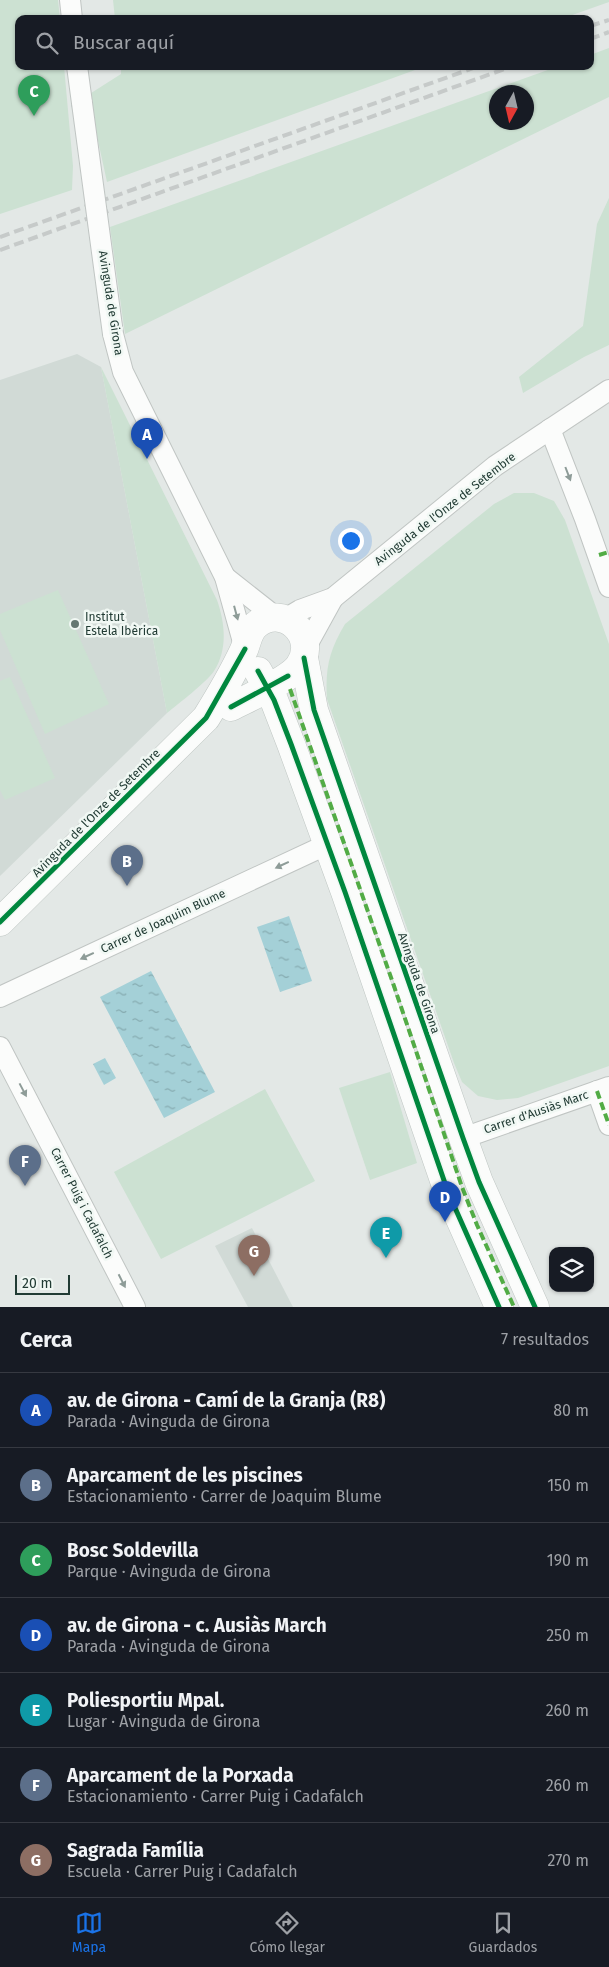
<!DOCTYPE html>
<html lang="es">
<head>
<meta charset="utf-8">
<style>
  body { margin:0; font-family:"Fira Sans",sans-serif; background:#242831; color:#f1f3f6 }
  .controls { position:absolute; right:15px; bottom:15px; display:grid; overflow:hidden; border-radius:10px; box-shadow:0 1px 4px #0004 }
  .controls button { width:45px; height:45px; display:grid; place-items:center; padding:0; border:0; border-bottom:1px solid #363941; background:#171b24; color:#f1f3f6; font:25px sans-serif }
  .compass { position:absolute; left:489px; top:85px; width:45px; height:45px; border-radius:50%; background:#171b24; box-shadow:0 1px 4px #0004; rotate:188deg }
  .scale { position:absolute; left:15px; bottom:12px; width:55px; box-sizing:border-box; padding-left:5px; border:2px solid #213b34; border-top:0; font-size:14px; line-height:18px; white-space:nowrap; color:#213b34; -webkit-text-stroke:4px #f1f8f4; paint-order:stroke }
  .you { position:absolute; left:350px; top:540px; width:18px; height:18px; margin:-12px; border:4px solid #fff; border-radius:50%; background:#1a73e8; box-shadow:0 0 0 8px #1a73e833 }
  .badge { display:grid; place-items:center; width:32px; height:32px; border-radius:50%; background:#1a73e8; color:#fff; font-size:16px; font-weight:700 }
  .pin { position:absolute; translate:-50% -41px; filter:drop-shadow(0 1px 2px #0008) }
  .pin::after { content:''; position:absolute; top:26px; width:18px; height:15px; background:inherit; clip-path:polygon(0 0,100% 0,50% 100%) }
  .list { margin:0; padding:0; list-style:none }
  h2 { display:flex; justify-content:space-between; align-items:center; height:65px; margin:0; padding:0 20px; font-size:21px }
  h2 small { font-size:16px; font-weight:400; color:#9ea1a6 }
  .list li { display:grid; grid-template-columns:32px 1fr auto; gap:15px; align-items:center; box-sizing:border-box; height:75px; padding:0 20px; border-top:1px solid #363941 }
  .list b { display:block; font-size:19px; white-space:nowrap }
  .list p { margin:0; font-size:16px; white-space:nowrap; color:#9ea1a6 }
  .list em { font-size:16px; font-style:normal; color:#9ea1a6 }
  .icon { flex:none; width:28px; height:28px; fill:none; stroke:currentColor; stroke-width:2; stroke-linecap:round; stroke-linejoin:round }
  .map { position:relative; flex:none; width:609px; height:1307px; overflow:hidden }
  .search { position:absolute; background:#171b24; box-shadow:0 1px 4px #0004; left:15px; right:15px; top:15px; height:55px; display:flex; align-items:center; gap:12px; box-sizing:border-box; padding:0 18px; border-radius:10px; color:#9ea1a6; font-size:19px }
  .sheet { height:590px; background:#171b24 }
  nav { display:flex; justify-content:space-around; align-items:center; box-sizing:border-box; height:70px; border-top:1px solid #363941; background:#171b24; font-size:14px; color:#9ea1a6 }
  nav a { display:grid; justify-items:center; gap:2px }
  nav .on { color:#1a73e8 }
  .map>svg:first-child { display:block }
  .built { fill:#d1dad6 }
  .green { fill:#cce1d2; fill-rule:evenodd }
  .water { fill:url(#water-ripples) }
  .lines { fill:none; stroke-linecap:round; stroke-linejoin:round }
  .street-casing { stroke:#c0c5c3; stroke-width:22 }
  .secondary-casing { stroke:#bfc6c3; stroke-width:29 }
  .street { stroke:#fbfcfb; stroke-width:20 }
  .secondary { stroke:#fbfcfb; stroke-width:28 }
  .rail { stroke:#c6cac9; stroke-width:4; stroke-dasharray:10 5; stroke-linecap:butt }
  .street-bridge-casing { stroke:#c0c5c3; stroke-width:22; stroke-linecap:butt }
  .street-bridge { stroke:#fbfcfb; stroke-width:20 }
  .quiet { stroke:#52ac45; stroke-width:4; stroke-dasharray:8 4; stroke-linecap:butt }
  .cycleway-casing { stroke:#f1f8f4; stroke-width:8 }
  .cycleway { stroke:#00873e; stroke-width:5 }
  .oneway { fill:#8e9c98 }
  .poi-dot { fill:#657872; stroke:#f1f8f4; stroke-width:2 }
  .labels { text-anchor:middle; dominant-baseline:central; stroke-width:5; stroke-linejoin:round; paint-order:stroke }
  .street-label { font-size:12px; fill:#213b34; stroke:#f1f8f4 }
  .poi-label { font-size:12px; fill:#213b34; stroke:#f1f8f4; text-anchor:start }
</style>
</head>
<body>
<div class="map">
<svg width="609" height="1307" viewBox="0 0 609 1307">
  <defs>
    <pattern id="water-ripples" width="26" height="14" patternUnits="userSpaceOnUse" patternTransform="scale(1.25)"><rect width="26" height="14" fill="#a4d0d7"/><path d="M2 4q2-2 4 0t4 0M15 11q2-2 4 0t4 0" fill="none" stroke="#85aaaf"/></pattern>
  </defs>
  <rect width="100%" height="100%" fill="#e3e8e6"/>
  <!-- built -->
  <g class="built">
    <polygon points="77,354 101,367 167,713 0,876 0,380"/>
    <polygon points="252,1228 293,1307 248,1307 215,1246"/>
  </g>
  <!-- green -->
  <g class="green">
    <polygon points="0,0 58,0 60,19 19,19 19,66 64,66 73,166 72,190 0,214"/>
    <polygon points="113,0 609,0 609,2 561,19 115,19"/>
    <path d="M609,48V97L125,334L110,227L559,66H590V55ZM496,92H526V122H496Z"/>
    <polygon points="121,66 426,66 107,182 88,95 121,74"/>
    <polygon points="609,198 609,345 584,357 523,393 519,377 583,326 597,224"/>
    <path d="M101,367L217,600C225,623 228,649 214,671C208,681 178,704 167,713Z"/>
    <path d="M514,493H534L554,501L565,520L609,644V1066L518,1098L497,1100L478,1096L462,1082L454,1063L327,699C325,668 329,651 345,624L494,504Z"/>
    <polygon points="58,590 109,704 45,734 0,630 0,614"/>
    <polygon points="10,677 55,778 5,800 0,790 0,681"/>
    <polygon points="390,1072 417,1163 370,1180 339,1088"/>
    <polygon points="265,1089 315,1181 161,1259 114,1172"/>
  </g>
  <!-- water -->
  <g class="water">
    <polygon points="289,916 312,981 280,992 257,927"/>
    <polygon points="151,971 215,1092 164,1118 100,997"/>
    <polygon points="105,1058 116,1078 104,1085 93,1064"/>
  </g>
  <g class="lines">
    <defs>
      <g id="street">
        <polyline points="70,0 72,19"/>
        <polyline points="77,66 82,103"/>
        <polyline points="113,334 123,372 225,577 245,649"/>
        <polyline points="550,429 585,519 609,587"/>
        <polyline points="225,577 277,618"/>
        <polyline points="285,619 300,610 333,598 495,466 609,390"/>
        <polyline points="306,647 333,598"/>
        <polyline points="0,997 326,845"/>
        <polyline points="0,1047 135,1307"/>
        <polyline points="597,1091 609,1125"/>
        <polyline points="463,1138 609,1087"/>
      </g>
      <g id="secondary">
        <polyline points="304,658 314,710 463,1138 479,1182 535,1307"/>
        <polyline points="258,671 274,700 291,744 345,892 448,1192 499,1307"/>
        <path d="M0,922L206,718C219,697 232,675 243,652C248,642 247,633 256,625C282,602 320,636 299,666C289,680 248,698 231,707"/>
      </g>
    </defs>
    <!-- street casing -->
    <use href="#street" class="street-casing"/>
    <!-- secondary casing -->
    <use href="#secondary" class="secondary-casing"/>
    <!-- street -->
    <use href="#street" class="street"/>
    <!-- secondary -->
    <use href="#secondary" class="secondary"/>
    <!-- rail -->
    <g class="rail">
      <polyline points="590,26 609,20"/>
      <polyline points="590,39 609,32"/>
      <polyline points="0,237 479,66"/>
      <polyline points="0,250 513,66"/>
    </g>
    <defs>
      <polyline id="street-bridge" points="82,103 113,334"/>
    </defs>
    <!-- street-bridge casing -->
    <use href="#street-bridge" class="street-bridge-casing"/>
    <!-- street-bridge -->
    <use href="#street-bridge" class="street-bridge"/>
    <!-- quiet -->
    <g class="quiet">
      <polyline points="599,555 609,552"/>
      <polyline points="290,689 394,986 462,1187 477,1225 514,1307"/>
      <polyline points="597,1091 609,1125"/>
    </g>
    <defs>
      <g id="cycleway">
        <polyline points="304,658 314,710 463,1138 479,1182 535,1307"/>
        <polyline points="258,671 274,700 291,744 345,892 448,1192 499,1307"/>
        <polyline points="231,707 288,676"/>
        <polyline points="0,922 206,718 245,649"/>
      </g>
    </defs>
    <!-- cycleway casing -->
    <use href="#cycleway" class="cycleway-casing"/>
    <!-- cycleway -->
    <use href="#cycleway" class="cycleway"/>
  </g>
  <!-- one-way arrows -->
  <defs><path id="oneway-solid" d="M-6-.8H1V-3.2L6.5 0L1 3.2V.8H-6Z" transform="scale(1.25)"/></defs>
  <g class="oneway">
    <use href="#oneway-solid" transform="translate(568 474) rotate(69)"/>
    <use href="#oneway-solid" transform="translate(236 613) rotate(75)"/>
    <use href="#oneway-solid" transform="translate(282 865) rotate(155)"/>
    <use href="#oneway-solid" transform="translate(87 956) rotate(155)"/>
    <use href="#oneway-solid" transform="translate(23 1090) rotate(62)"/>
    <use href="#oneway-solid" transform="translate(122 1281) rotate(63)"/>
  </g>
  <!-- markers -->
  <circle class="poi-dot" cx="75" cy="624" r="5"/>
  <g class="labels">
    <!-- street labels -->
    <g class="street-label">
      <text transform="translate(111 303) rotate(81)">Avinguda de Girona</text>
      <text transform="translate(445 509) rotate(-38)">Avinguda de l'Onze de Setembre</text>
      <text transform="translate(96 813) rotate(-45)">Avinguda de l'Onze de Setembre</text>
      <text transform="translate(163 921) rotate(-25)">Carrer de Joaquim Blume</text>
      <text transform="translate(419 983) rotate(71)">Avinguda de Girona</text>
      <text transform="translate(536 1112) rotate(-19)">Carrer d'Ausiàs Marc</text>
      <text transform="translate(82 1203) rotate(63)">Carrer Puig i Cadafalch</text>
    </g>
    <!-- poi labels -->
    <g class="poi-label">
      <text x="85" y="617">Institut<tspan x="85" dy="14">Estela Ibèrica</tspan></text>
    </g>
  </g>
</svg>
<div class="controls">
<button><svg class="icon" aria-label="layers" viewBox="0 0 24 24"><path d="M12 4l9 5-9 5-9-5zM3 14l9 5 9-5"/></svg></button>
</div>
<svg class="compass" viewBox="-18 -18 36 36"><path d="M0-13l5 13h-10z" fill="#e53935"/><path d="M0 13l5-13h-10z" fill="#9ea1a6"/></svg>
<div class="scale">20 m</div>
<div class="you"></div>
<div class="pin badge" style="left:147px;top:459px;background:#1a4fb4">A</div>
<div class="pin badge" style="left:127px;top:886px;background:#5c6f8a">B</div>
<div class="pin badge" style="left:34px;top:116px;background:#2e9e5b">C</div>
<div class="pin badge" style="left:445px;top:1222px;background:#1a4fb4">D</div>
<div class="pin badge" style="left:386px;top:1258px;background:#0f9aa8">E</div>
<div class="pin badge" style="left:25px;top:1186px;background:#5c6f8a">F</div>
<div class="pin badge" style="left:254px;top:1276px;background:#8d6e63">G</div>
<div class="search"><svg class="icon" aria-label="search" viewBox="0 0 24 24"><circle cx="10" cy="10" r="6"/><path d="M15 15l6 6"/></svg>Buscar aquí</div>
</div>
<section class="sheet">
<h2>Cerca<small>7 resultados</small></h2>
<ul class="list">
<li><span class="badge" style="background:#1a4fb4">A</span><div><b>av. de Girona - Camí de la Granja (R8)</b><p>Parada · Avinguda de Girona</p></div><em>80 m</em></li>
<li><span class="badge" style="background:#5c6f8a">B</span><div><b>Aparcament de les piscines</b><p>Estacionamiento · Carrer de Joaquim Blume</p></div><em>150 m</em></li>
<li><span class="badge" style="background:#2e9e5b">C</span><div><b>Bosc Soldevilla</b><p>Parque · Avinguda de Girona</p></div><em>190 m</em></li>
<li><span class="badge" style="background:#1a4fb4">D</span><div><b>av. de Girona - c. Ausiàs March</b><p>Parada · Avinguda de Girona</p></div><em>250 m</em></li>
<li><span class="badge" style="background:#0f9aa8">E</span><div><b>Poliesportiu Mpal.</b><p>Lugar · Avinguda de Girona</p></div><em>260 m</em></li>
<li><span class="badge" style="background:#5c6f8a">F</span><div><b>Aparcament de la Porxada</b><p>Estacionamiento · Carrer Puig i Cadafalch</p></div><em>260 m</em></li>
<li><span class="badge" style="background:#8d6e63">G</span><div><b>Sagrada Família</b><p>Escuela · Carrer Puig i Cadafalch</p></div><em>270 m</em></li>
</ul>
</section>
<nav>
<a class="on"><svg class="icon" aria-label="map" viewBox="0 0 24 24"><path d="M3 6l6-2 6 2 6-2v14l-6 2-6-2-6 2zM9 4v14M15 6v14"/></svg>Mapa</a>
<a><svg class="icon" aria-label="directions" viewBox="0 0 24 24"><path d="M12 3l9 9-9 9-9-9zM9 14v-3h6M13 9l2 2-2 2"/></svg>Cómo llegar</a>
<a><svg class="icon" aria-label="saved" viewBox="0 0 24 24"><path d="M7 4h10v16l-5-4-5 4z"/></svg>Guardados</a>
</nav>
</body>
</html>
